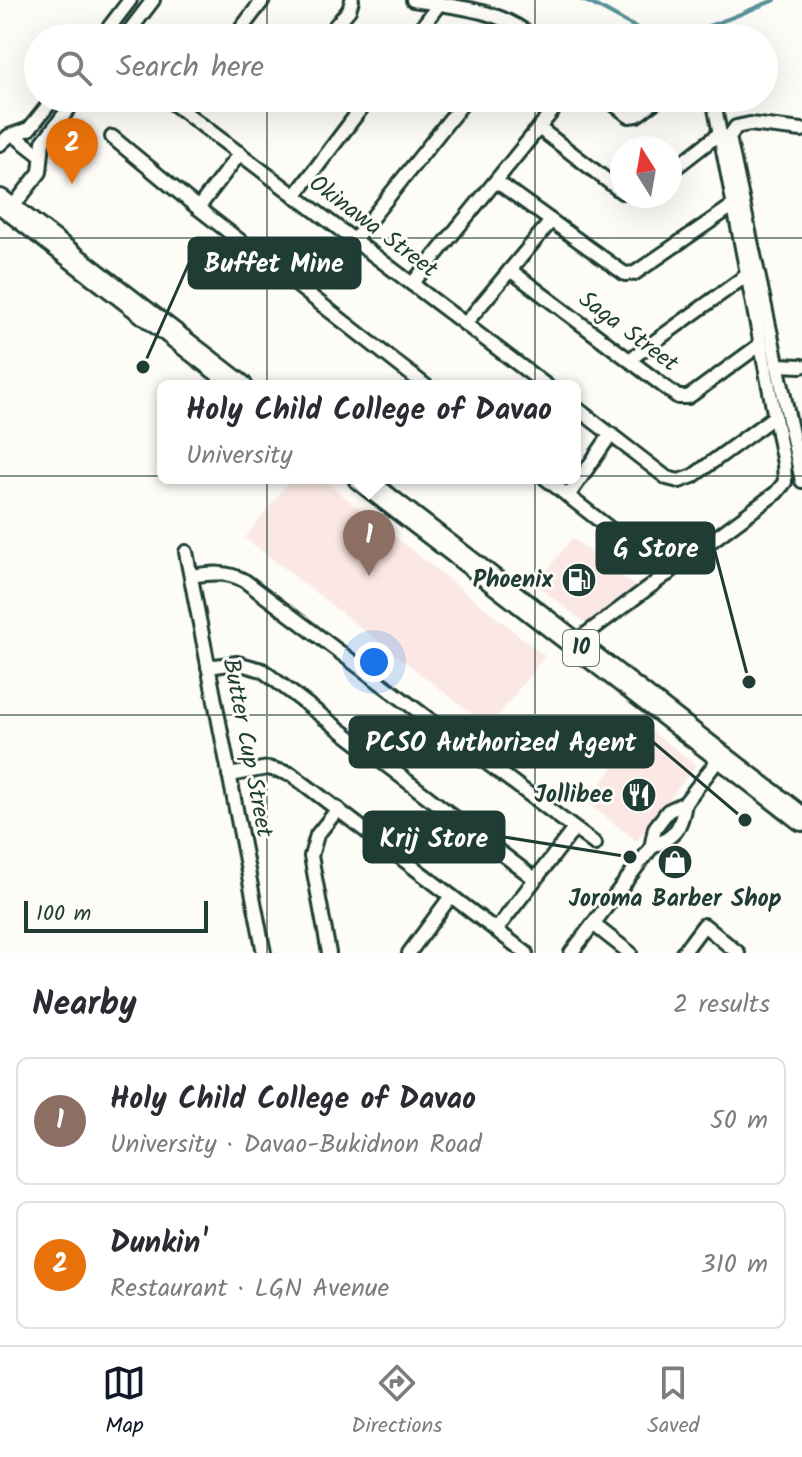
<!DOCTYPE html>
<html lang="en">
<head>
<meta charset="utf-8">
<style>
  body { margin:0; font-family:Kalam,sans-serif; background:#f2f2f3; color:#2b2b33 }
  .compass { position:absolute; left:610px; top:136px; width:72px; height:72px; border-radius:50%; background:#fff; box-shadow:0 8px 32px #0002; rotate:349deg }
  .scale { position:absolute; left:24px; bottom:20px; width:184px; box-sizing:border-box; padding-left:8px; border:4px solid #1f3d34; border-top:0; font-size:22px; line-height:28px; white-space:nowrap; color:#1f3d34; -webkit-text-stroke:6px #fdfcf7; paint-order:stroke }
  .you { position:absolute; left:374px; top:662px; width:28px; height:28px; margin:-20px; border:6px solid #fff; border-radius:50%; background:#1a73e8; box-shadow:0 0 0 12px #1a73e833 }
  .badge { display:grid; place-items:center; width:52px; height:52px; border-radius:50%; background:#111827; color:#fff; font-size:26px; font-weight:700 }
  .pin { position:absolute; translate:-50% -66px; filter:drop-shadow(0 2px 4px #0008) }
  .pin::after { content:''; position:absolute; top:42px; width:28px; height:24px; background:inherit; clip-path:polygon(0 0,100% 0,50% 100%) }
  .popup { position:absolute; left:157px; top:380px; width:424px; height:104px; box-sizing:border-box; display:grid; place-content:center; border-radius:12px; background:#fff; filter:drop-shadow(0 2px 6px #0005); font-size:26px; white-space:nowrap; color:#7c7c81 }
  .popup b { font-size:30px; color:#2b2b33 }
  .popup::after { content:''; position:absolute; left:50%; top:100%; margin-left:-16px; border:16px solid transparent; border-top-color:#fff }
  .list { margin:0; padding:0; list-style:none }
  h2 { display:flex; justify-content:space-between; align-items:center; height:104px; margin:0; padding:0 32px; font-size:34px }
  h2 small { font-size:26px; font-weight:400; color:#7c7c81 }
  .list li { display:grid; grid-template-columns:52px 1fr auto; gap:24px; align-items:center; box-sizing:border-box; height:128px; margin:0 16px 16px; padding:0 16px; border:2px solid #e1e1e2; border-radius:12px }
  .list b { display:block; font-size:30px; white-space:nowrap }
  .list p { margin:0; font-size:26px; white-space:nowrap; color:#7c7c81 }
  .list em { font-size:26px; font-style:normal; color:#7c7c81 }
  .icon { flex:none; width:44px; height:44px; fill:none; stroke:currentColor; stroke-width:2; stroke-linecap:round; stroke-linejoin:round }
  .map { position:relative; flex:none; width:802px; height:953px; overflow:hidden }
  .search { position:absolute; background:#fff; box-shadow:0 8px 32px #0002; left:24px; right:24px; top:24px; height:88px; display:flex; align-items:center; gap:20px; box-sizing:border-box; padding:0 28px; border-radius:44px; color:#7c7c81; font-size:30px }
  .sheet { height:392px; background:#fff }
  nav { display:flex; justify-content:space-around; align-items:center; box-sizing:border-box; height:112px; border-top:2px solid #e1e1e2; background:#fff; font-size:22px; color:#7c7c81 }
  nav a { display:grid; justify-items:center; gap:4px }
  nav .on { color:#111827 }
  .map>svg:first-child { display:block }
  .built { fill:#fbe8e4 }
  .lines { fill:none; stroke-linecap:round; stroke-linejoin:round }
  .stream { stroke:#579298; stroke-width:4 }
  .street-casing { stroke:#1f3d34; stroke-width:18 }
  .highway-casing { stroke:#1f3d34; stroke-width:28 }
  .street { stroke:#fdfcf7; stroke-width:12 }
  .highway { stroke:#fdfcf7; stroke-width:22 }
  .grid { fill:none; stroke:#1f3d34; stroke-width:2; stroke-opacity:0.55 }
  .labels { text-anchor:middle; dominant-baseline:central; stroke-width:6; stroke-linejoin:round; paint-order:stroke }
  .shield { fill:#fdfcf7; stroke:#62766e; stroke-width:2 }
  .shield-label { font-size:22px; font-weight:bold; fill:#1f3d34 }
  .street-label { font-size:24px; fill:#1f3d34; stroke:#fdfcf7 }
  .poi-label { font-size:24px; font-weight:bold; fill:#1f3d34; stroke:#fdfcf7; text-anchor:end }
  .leader { fill:none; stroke:#1f3d34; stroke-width:3 }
  .callout-dot { fill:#1f3d34; stroke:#fdfcf7; stroke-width:3 }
  .callout { fill:#1f3d34; stroke:#1f3d34; stroke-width:3 }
  .callout-label { font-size:26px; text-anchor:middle; font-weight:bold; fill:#fff }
</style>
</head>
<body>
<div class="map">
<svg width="802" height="953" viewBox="0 0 802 953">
  <rect width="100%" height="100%" fill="#fdfcf7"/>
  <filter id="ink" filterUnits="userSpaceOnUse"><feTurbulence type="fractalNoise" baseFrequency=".0125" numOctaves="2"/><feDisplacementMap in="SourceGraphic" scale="16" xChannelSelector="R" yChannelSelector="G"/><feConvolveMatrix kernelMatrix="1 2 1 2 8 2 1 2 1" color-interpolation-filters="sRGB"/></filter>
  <g filter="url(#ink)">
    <!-- built -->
    <g class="built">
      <polygon points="292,478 321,478 545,656 489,727 245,538"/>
      <polygon points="572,538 636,587 587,624 536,585"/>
      <polygon points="645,726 696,765 637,841 586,802"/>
    </g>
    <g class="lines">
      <!-- stream -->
      <path class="stream" d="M582,0C602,7 618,19 637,28C680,47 734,15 775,0"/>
      <defs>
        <g id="street">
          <path d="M413,0C456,7 500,9 534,38"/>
          <polyline points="101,38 130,0"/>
          <polyline points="124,38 153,0"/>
          <polyline points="234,38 263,0"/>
          <polyline points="325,38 349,10 352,0"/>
          <polyline points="414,38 439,4"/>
          <polyline points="166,98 547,386"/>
          <polyline points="606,98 629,116 637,115 660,98"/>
          <polyline points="539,128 622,192"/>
          <polyline points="802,130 750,124 736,127 729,137 802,481"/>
          <polyline points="14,135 41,156"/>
          <polyline points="112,137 198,208 426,386"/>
          <polyline points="0,144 9,136 29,129 54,98"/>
          <polyline points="670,172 720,133"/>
          <polyline points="496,181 625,274 635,273 734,205"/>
          <polyline points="295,196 369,98"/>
          <polyline points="198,208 240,153"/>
          <polyline points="11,209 40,172 43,142 77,98"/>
          <polyline points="354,240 467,98"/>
          <polyline points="510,270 678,397 688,397 694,393 761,344"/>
          <polyline points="412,284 563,98"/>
          <polyline points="465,324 551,221"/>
          <polyline points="629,360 747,275"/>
          <polyline points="777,365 802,366"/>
          <polyline points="575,407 667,478 679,481 693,476 775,416"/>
          <polyline points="545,478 668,574"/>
          <polyline points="568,496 611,434"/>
          <polyline points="186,552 264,953"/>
          <path d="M191,576C211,573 227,571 245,581L595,844"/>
          <polyline points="574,643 776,493 785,482 784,464 713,98"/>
          <polyline points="208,667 237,663 262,670 535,879"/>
          <polyline points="229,775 268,768 291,774 526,953"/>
          <polyline points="651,848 655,828 668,811 685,803 721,756"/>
          <polyline points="593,924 630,953"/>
          <polyline points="496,930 574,829"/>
          <polyline points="329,953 311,856 317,835 338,809"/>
          <polyline points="409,953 451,896"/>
          <path d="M571,953L651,848C675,836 681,830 685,803"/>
          <polyline points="683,953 704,925 738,953"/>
        </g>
        <g id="highway">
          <polyline points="0,201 240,386"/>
          <polyline points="360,478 802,819"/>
        </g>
      </defs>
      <!-- street casing -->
      <use href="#street" class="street-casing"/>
      <!-- highway casing -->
      <use href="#highway" class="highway-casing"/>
      <!-- street -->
      <use href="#street" class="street"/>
      <!-- highway -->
      <use href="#highway" class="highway"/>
    </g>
  </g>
  <!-- grid -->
  <path class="grid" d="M267,0V38M535,0V38M267,98V953M535,98V953M0,238H802M0,476H802M0,715H802"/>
  <!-- icons -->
  <defs>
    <symbol id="fuel-disc" viewBox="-11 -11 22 22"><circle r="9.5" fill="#1f3d34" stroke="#fdfcf7"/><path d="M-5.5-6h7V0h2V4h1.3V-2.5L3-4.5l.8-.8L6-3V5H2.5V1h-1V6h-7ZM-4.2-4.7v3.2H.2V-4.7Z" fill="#fff"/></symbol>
    <symbol id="restaurant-disc" viewBox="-11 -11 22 22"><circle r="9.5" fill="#1f3d34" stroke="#fdfcf7"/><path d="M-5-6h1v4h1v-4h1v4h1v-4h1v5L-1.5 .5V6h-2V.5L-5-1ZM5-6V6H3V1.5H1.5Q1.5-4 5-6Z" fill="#fff"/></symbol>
    <symbol id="shop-disc" viewBox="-11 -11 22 22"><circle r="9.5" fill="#1f3d34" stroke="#fdfcf7"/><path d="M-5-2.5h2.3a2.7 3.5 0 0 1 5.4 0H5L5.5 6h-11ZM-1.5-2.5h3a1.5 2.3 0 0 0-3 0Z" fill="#fff"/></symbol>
  </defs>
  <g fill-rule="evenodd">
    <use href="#fuel-disc" x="559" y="560" width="40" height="40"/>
    <use href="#restaurant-disc" x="619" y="775" width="40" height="40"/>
    <use href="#shop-disc" x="655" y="842" width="40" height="40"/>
  </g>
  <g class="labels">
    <!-- shield labels -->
    <rect class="shield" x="563" y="630" width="36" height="36" rx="6"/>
    <g class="shield-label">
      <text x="581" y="648">10</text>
    </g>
    <!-- street labels -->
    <g class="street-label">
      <text transform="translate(373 227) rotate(37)">Okinawa Street</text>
      <text transform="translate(628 332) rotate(37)">Saga Street</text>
      <text transform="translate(247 748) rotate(79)">Butter Cup Street</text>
    </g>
    <!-- poi labels -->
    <g class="poi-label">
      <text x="553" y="580">Phoenix</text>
      <text x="613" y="795">Jollibee</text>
      <text x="675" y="899" text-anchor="middle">Joroma Barber Shop</text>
    </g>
  </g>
  <!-- callouts -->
  <path class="leader" d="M143 367L189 263M749 682L714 548M745 820L653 742M630 857L504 837"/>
  <g class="callout-dot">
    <circle cx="143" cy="367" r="8"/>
    <circle cx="749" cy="682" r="8"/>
    <circle cx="745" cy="820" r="8"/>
    <circle cx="630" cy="857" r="8"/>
  </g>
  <g class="callout">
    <rect x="189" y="238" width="171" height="50" rx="8"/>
    <rect x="597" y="523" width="117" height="50" rx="8"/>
    <rect x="350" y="717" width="303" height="50" rx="8"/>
    <rect x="364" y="812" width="140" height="50" rx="8"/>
  </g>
  <g class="callout-label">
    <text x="274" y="272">Buffet Mine</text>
    <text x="656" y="557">G Store</text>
    <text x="501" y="751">PCSO Authorized Agent</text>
    <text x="434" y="847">Krij Store</text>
  </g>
</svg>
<svg class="compass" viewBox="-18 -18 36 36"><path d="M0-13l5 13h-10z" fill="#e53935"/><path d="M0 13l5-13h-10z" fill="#7c7c81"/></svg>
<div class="scale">100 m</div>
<div class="you"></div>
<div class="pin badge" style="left:369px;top:576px;background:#8d6e63">1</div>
<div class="popup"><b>Holy Child College of Davao</b>University</div>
<div class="pin badge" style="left:72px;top:184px;background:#e8710a">2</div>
<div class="search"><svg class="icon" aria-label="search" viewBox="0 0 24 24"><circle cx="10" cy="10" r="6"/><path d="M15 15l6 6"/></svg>Search here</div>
</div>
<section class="sheet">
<h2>Nearby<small>2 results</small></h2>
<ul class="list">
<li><span class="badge" style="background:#8d6e63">1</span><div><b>Holy Child College of Davao</b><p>University · Davao-Bukidnon Road</p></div><em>50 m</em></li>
<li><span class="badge" style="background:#e8710a">2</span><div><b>Dunkin'</b><p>Restaurant · LGN Avenue</p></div><em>310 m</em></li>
</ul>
</section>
<nav>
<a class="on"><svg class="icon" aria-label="map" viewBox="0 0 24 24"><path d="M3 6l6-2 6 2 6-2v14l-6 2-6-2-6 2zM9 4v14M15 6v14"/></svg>Map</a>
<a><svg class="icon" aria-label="directions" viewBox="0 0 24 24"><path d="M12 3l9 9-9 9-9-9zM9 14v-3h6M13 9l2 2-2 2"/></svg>Directions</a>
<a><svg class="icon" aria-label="saved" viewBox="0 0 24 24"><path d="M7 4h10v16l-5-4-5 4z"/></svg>Saved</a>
</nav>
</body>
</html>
